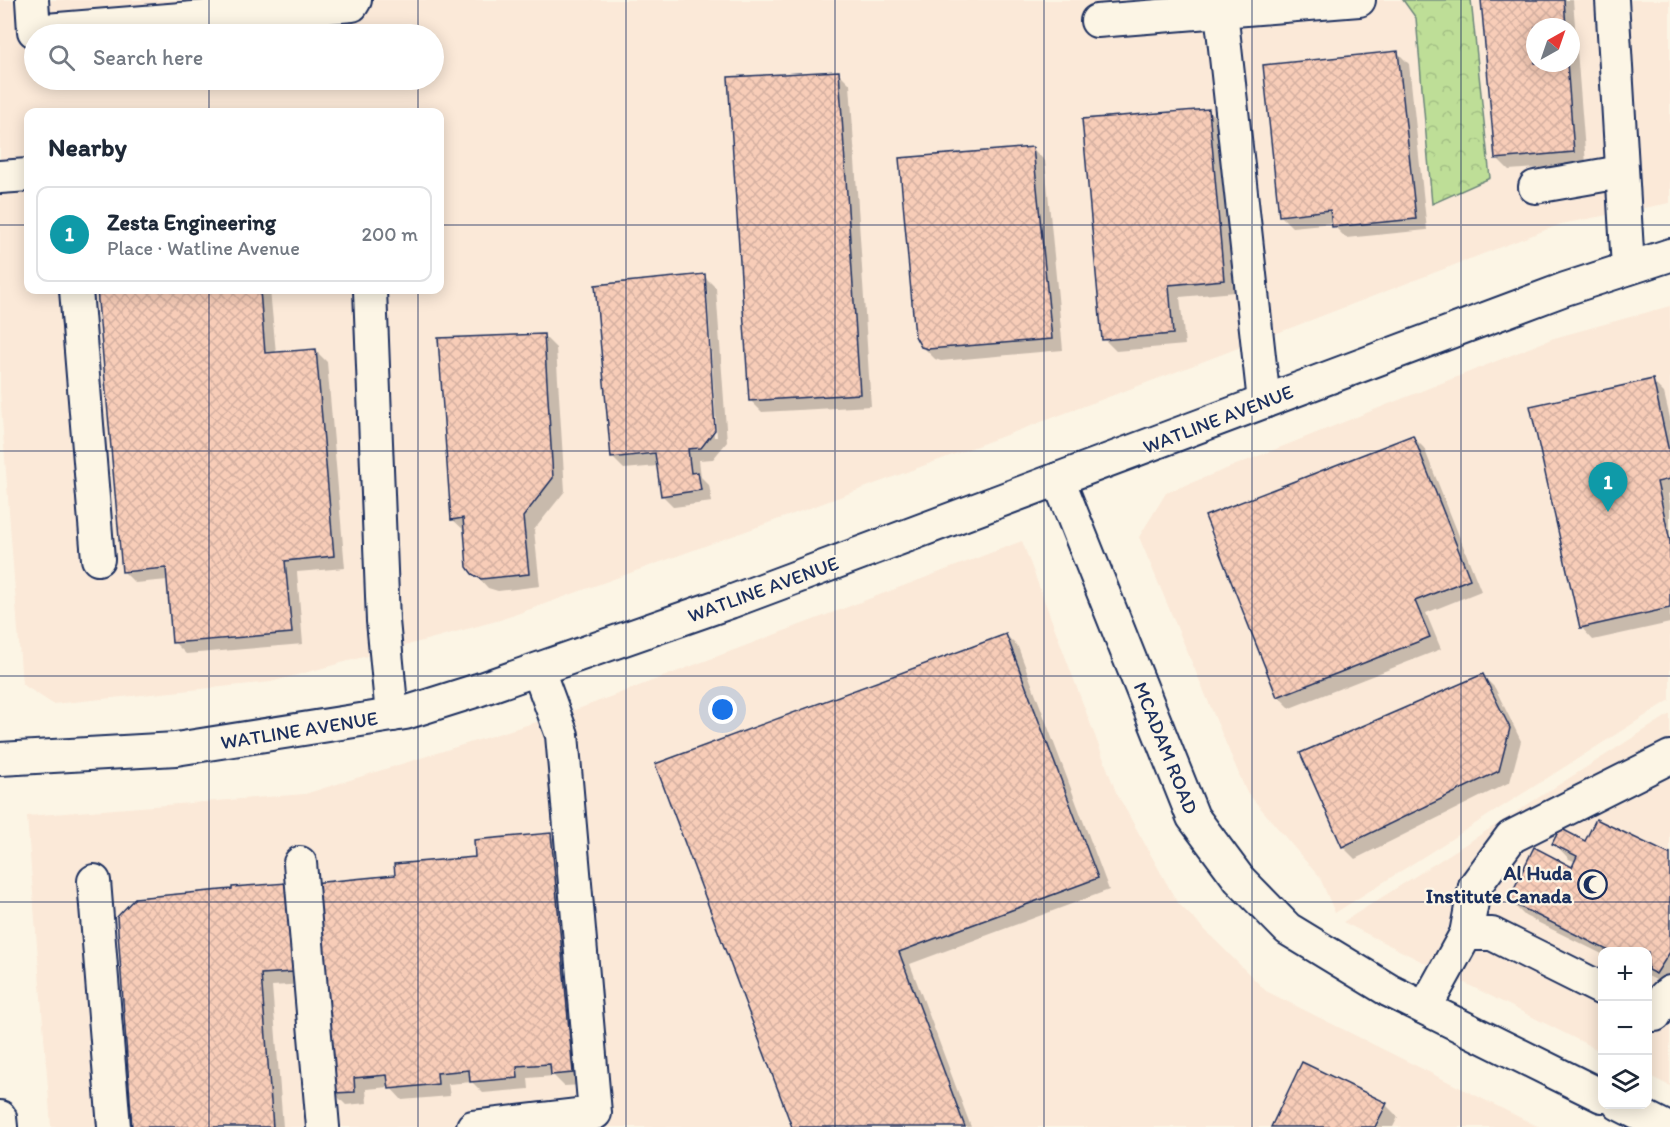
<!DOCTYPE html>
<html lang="en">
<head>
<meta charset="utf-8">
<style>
  body { margin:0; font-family:Itim,sans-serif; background:#f6f6f7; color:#1f2937 }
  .controls { position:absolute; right:18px; bottom:18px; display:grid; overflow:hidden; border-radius:12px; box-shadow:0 3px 15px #0003 }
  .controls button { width:54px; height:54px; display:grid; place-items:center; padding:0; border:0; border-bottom:2px solid #e0e1e3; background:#fff; color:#1f2937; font:30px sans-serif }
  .compass { position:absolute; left:1526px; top:18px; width:54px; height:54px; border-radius:50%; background:#fff; box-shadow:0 3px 15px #0003; rotate:40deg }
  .you { position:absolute; left:723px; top:710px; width:21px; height:21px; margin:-15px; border:4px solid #fff; border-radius:50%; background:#1a73e8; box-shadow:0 0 0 9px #1a73e833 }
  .badge { display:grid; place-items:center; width:39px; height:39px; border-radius:50%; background:#1a73e8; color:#fff; font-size:20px; font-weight:700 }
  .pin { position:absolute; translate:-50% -50px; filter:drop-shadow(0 2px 3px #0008) }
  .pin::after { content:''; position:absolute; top:32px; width:21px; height:18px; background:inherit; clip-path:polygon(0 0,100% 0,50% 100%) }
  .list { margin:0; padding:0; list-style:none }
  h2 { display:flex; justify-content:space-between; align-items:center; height:78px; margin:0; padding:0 24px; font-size:26px }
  h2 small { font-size:20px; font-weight:400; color:#747a83 }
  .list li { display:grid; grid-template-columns:39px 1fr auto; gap:18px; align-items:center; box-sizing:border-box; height:96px; margin:0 12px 12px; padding:0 12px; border:2px solid #e0e1e3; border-radius:12px }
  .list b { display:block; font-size:22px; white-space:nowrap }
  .list p { margin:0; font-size:20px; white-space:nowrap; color:#747a83 }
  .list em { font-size:20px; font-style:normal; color:#747a83 }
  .icon { flex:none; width:33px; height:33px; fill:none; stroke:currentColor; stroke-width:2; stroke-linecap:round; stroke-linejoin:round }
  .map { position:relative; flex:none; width:1670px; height:1127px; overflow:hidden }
  .search { position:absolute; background:#fff; box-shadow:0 3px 15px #0003; left:24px; top:24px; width:420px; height:66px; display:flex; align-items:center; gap:15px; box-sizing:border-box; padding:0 21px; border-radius:33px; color:#747a83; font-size:22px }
  .panel { position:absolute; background:#fff; box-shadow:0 3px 15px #0003; left:24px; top:108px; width:420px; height:186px; border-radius:12px }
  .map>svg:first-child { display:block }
  .built { fill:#fbe9d8; fill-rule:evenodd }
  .forest { fill:url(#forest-crowns); stroke:#6c867a; stroke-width:1.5 }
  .shadow { fill:#0003; fill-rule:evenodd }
  .building { fill:url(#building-cross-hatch); stroke:#1b2f5e; stroke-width:1.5 }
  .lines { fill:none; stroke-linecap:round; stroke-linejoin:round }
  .minor-casing { stroke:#1b2f5e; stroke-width:36 }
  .minor { stroke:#fcf5e5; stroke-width:32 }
  .grid { fill:none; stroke:#1b2f5e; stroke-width:1.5; stroke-opacity:0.55 }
  .labels { text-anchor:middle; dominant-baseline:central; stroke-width:4.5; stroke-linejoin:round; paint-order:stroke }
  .street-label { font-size:20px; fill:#1b2f5e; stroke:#fcf5e5 }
  .poi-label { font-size:20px; font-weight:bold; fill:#1b2f5e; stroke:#fcf5e5; text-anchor:end }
</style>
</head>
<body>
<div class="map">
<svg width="1670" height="1127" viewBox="0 0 1670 1127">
  <defs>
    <pattern id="forest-crowns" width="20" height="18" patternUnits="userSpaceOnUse" patternTransform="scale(1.5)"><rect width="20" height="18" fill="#bede97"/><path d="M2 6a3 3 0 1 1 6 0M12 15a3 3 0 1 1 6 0" fill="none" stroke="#a3bf85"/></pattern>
    <pattern id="building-cross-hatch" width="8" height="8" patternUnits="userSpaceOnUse" patternTransform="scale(1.5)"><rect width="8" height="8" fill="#f8cdb8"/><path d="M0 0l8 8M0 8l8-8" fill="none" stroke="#d4b0a1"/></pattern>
  </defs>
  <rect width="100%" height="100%" fill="#fcf5e5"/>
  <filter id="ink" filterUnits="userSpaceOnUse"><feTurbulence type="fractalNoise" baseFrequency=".0167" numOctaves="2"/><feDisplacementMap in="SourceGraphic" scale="12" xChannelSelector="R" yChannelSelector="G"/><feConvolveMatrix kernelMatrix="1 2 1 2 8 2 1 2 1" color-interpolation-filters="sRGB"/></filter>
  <g filter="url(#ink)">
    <!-- built -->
    <g class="built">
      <path d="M0,0H1670V203L1561,224L1181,370L818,505L500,620L271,682L53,704L22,684L0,392ZM1535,27H1571V63H1535ZM34,34H434V80H34ZM28,112H440V290H28Z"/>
      <polygon points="1670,306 1670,700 1335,913 1320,878 1246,791 1139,537 1166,493 1554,338"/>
      <polygon points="1022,541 1116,792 1177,902 1266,991 1539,1127 51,1127 27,816 305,794 578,709"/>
      <polygon points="1670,714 1670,1086 1648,1075 1648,952 1602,952 1602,1052 1343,922"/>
    </g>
    <!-- forest -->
    <polygon class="forest" points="1403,0 1471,0 1490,178 1432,204 1416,18"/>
    <!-- shadow -->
    <g class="shadow">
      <path d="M1483,0H1573L1586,164L1509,170L1497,158ZM1535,27H1571V63H1535Z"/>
      <polygon points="1397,52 1409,64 1427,230 1346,238 1334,226 1333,223 1292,227 1280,215"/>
      <polygon points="838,72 850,84 871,406 762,412 750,400"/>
      <polygon points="1208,110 1220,122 1235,292 1180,297 1185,345 1116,351 1104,339"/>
      <polygon points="1033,149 1045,161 1063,350 941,361 935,359 922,346"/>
      <path d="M704,276L716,288L727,442L713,459L699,460L701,477L709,485L712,502L674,507L662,495L658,466L624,469L612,457ZM704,287H707L717,437H714Z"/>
      <polygon points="98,290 270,290 276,353 315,350 327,362 345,568 297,572 303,644 186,654 174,642 168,580 135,583 123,571"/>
      <polygon points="544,336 556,348 565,491 534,530 540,586 498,591 488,588 476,575 465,531 452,519"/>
      <polygon points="1652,381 1664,393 1670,418 1670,493 1668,494 1670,504 1670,623 1593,640 1581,627"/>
      <polygon points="1412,436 1424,448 1481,591 1426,613 1441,649 1290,708 1278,696"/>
      <polygon points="1006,635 1018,647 1109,890 910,964 971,1127 793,1127"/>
      <polygon points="1483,676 1495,688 1521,741 1510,782 1355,859 1343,847 1302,753"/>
      <polygon points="550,835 562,847 584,1085 564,1086 554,1076 528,1078 529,1089 483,1093 472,1082 448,1084 450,1096 402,1100 390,1087 366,1089 367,1103 346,1105 334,1093 397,877 477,858"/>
      <polygon points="1554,843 1586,843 1670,856 1670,987 1648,976 1648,952 1602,952 1602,954 1525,916 1510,901 1573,869 1576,862 1569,859"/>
      <polygon points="286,885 305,984 272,986 283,1127 133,1127"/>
      <polygon points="1386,1105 1398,1117 1393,1127 1272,1127"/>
    </g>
    <!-- building -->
    <g class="building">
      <polygon points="1481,0 1564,0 1566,27 1535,27 1535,63 1567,63 1574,152 1495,159"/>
      <polygon points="1398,51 1416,219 1332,227 1330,210 1279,216 1263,65"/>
      <polygon points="839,71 860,394 749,401 728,77"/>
      <polygon points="1209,109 1224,280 1169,285 1173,334 1102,340 1082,119"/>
      <polygon points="1033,147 1052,339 928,349 921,347 915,336 899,158"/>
      <polygon points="705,274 715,430 701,448 688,449 691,473 698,472 701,490 661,496 655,453 611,458 595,285"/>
      <polygon points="97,290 260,290 265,353 316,349 334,556 285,561 292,633 172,643 166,568 122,572"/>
      <polygon points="544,334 553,478 523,517 529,574 481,579 472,574 467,567 463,518 451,520 438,338"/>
      <polygon points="1653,379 1670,456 1670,479 1657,482 1670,541 1670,608 1580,628 1530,406"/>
      <polygon points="1413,435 1470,579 1415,601 1430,637 1277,697 1205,516"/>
      <polygon points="1006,634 1098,878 899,952 965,1127 792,1127 655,764"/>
      <polygon points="1483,674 1510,728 1499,771 1342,847 1300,753"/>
      <polygon points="1596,819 1669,854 1670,852 1670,952 1656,974 1648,970 1648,952 1611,952 1508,901 1534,847 1572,867 1577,856 1552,844 1560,828 1585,841"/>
      <polygon points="551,833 573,1073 551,1075 550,1064 517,1066 518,1078 470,1082 469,1070 437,1073 438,1084 389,1089 387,1075 354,1078 355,1092 333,1093 313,883 395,875 394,864 475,857 474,840"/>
      <polygon points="287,883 293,972 261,974 273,1127 132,1127 117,917 135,898 232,889 232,887"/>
      <polygon points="1302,1062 1387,1103 1375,1127 1271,1127"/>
    </g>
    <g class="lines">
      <defs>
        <g id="minor">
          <polyline points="32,0 34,31 352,5 355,0"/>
          <polyline points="1612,0 1628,268"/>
          <polyline points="1097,21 1221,11"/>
          <polyline points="0,177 28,175"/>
          <polyline points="1535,187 1621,172"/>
          <polyline points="76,290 98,559"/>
          <polyline points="370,290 383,621 392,715"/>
          <polyline points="1264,402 1221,11 1359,0"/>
          <polyline points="1058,479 1193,817 1239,879 1288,929 1390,991 1602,1096"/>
          <polyline points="0,759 176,749 405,713 478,690 730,602 1565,289 1670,255"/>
          <polyline points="300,863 323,1127"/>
          <polyline points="94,881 114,1127"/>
          <polyline points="1466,934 1475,886 1511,837 1670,757"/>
          <polyline points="1425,1008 1466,934 1492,934 1602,989"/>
          <polyline points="1655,1015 1665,996 1670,992"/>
          <polyline points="1619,1104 1665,1127"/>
          <polyline points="0,1117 1,1127"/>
          <polyline points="473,1127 595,1113 562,735 538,670"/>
        </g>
      </defs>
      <!-- minor casing -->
      <use href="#minor" class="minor-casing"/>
      <!-- minor -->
      <use href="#minor" class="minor"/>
    </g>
  </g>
  <!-- grid -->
  <path class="grid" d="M209,0V34M418,0V34M626,0V1127M835,0V1127M1044,0V1127M1252,0V1127M1461,0V1127M209,80V112M418,80V112M0,225H28M440,225H1670M209,290V1127M418,290V1127M0,451H1670M0,676H1670M0,902H1670"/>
  <!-- icons -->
  <defs>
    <symbol id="mosque-ring" viewBox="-11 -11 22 22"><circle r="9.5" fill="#fcf5e5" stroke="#1b2f5e" stroke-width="1.5"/><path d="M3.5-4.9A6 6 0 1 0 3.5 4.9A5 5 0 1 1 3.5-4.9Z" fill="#1b2f5e"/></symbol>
  </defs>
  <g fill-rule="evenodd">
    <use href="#mosque-ring" x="1576" y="868" width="33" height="33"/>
  </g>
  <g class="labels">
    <!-- street labels -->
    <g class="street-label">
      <text transform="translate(1218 419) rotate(-21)">WATLINE AVENUE</text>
      <text transform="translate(763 589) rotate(-20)">WATLINE AVENUE</text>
      <text transform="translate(299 730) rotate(-9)">WATLINE AVENUE</text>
      <text transform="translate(1166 748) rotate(68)">MCADAM ROAD</text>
    </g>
    <!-- poi labels -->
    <g class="poi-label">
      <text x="1572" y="873">Al Huda<tspan x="1572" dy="23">Institute Canada</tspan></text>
    </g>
  </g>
</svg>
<div class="controls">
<button>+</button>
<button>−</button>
<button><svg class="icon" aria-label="layers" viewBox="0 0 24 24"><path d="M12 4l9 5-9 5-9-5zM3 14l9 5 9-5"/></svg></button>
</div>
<svg class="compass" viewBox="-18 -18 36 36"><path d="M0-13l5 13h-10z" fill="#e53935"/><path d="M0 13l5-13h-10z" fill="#747a83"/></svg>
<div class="you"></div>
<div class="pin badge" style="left:1608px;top:512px;background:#0f9aa8">1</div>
<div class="search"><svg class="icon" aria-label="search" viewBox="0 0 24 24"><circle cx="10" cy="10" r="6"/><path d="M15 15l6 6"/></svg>Search here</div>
<section class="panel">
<h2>Nearby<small></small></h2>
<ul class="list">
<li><span class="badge" style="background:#0f9aa8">1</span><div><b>Zesta Engineering</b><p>Place · Watline Avenue</p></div><em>200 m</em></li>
</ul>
</section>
</div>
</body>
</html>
